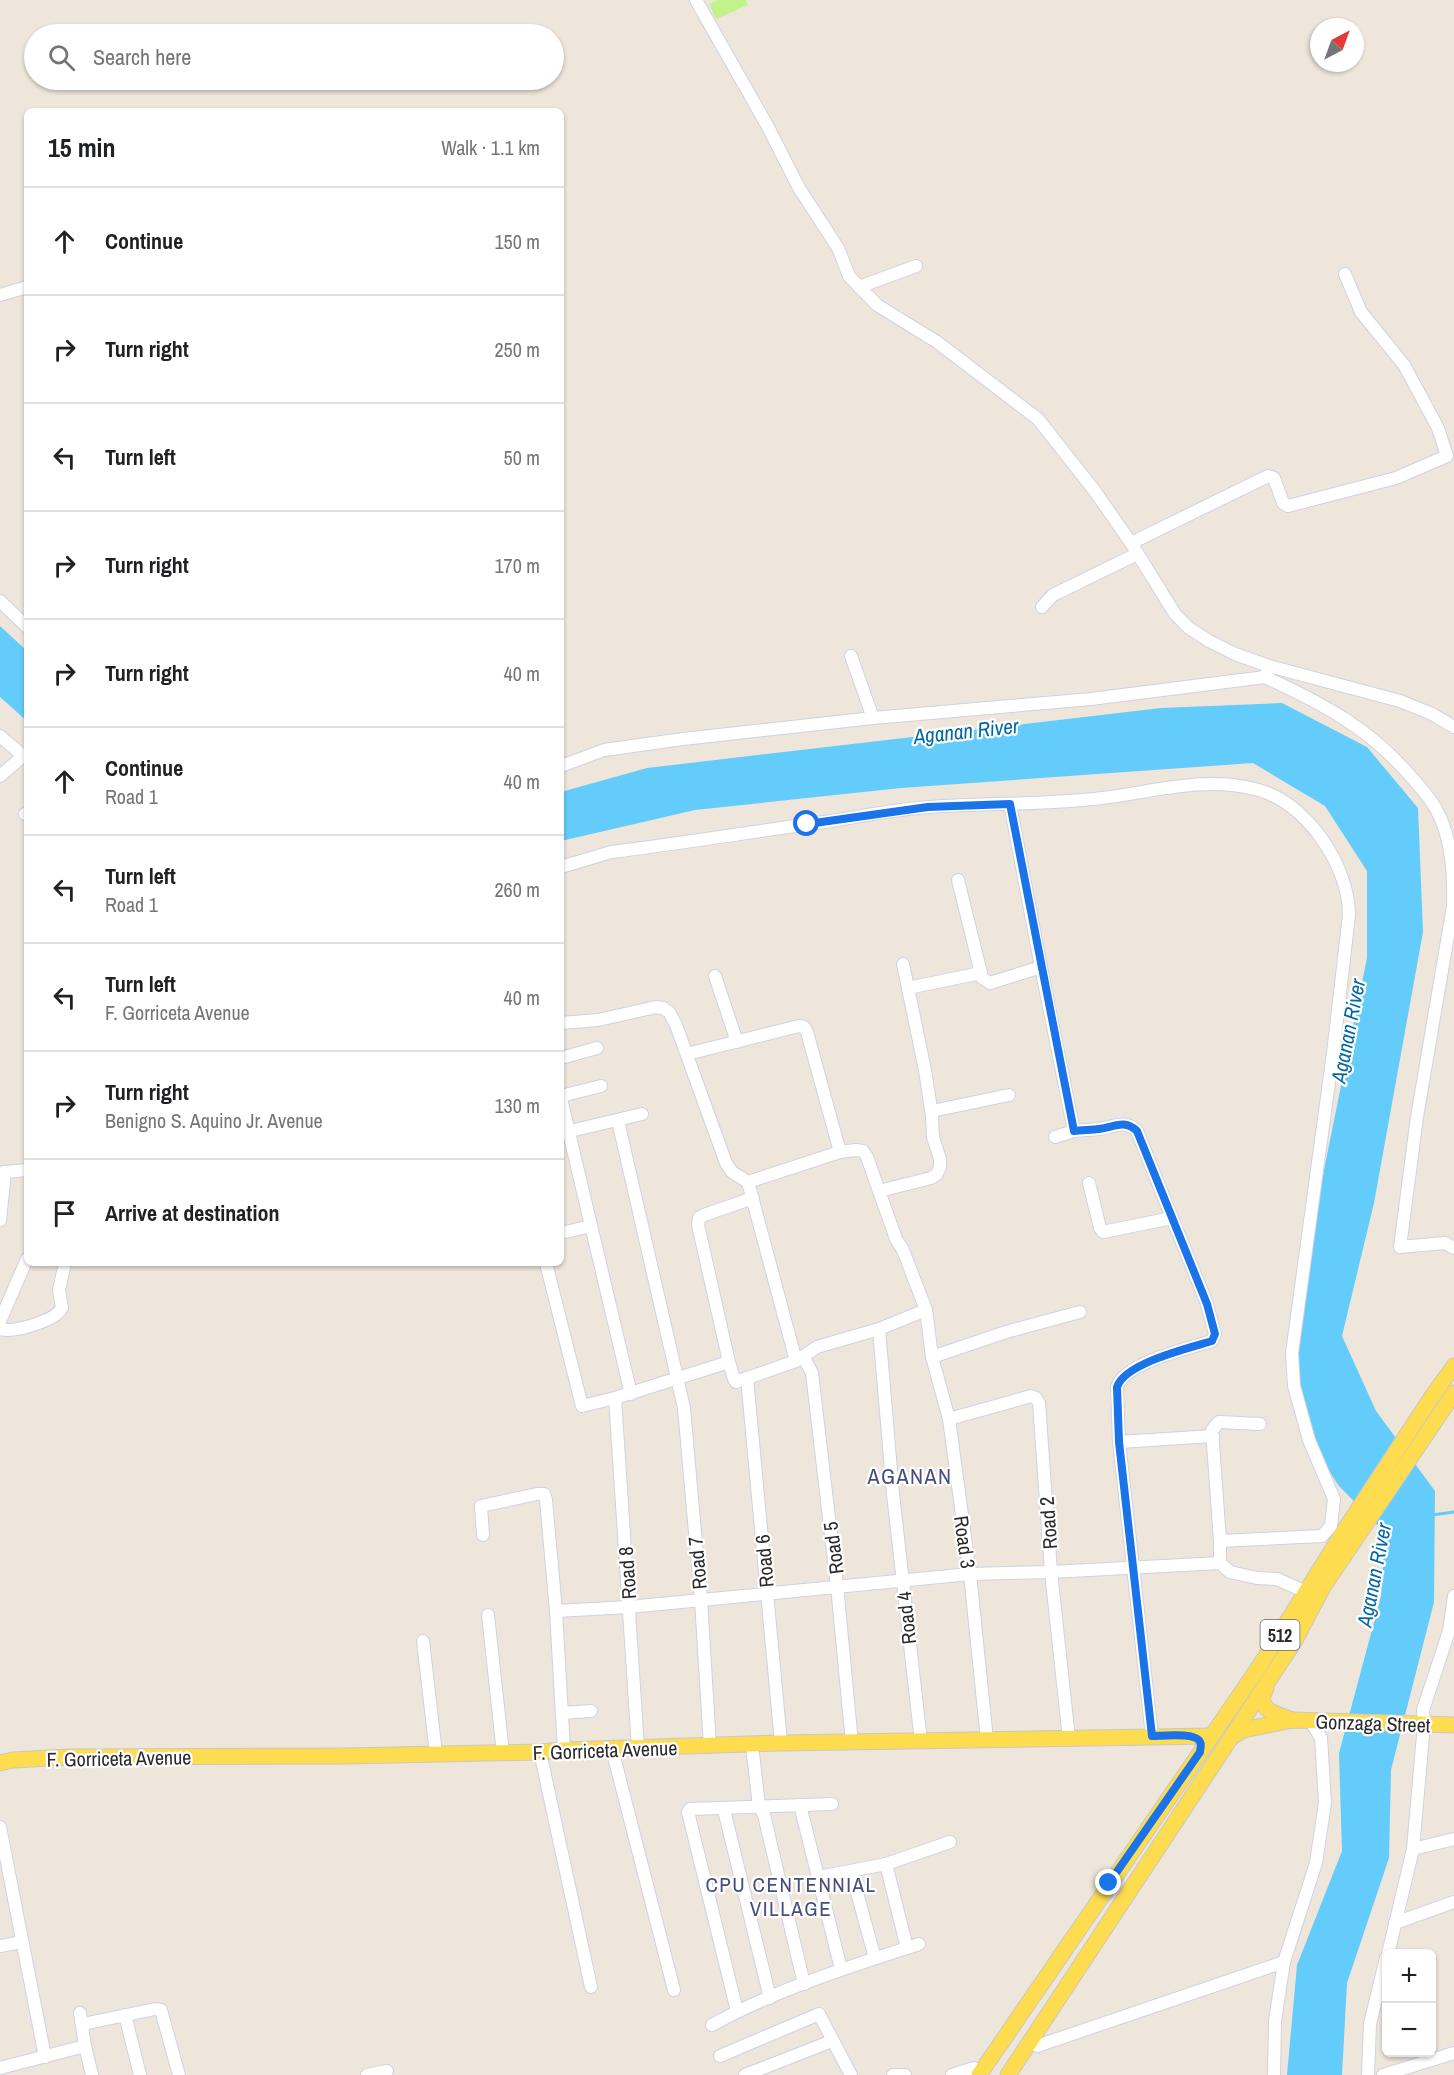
<!DOCTYPE html>
<html lang="en">
<head>
<meta charset="utf-8">
<style>
  body { margin:0; font-family:"Archivo Narrow",sans-serif; background:#f2f2f2; color:#202124 }
  .controls { position:absolute; right:18px; bottom:18px; display:grid; overflow:hidden; border-radius:9px; box-shadow:0 2px 4px #0004 }
  .controls button { width:54px; height:54px; display:grid; place-items:center; padding:0; border:0; border-bottom:2px solid #e0e0e0; background:#fff; color:#202124; font:30px sans-serif }
  .compass { position:absolute; left:1310px; top:18px; width:54px; height:54px; border-radius:50%; background:#fff; box-shadow:0 2px 4px #0004; rotate:41deg }
  .stop { position:absolute; width:18px; height:18px; margin:-14px; border:4px solid #1a73e8; border-radius:50%; background:#fff }
  .stop.end { background:#1a73e8; border-color:#fff; box-shadow:0 2px 6px #0008 }
  .list { margin:0; padding:0; list-style:none }
  h2 { display:flex; justify-content:space-between; align-items:center; height:78px; margin:0; padding:0 24px; font-size:26px }
  h2 small { font-size:20px; font-weight:400; color:#757577 }
  .list li { display:grid; grid-template-columns:39px 1fr auto; gap:18px; align-items:center; box-sizing:border-box; height:108px; padding:0 24px; border-top:2px solid #e0e0e0 }
  .list b { display:block; font-size:22px; white-space:nowrap }
  .list p { margin:0; font-size:20px; white-space:nowrap; color:#757577 }
  .list em { font-size:20px; font-style:normal; color:#757577 }
  .icon { flex:none; width:33px; height:33px; fill:none; stroke:currentColor; stroke-width:2; stroke-linecap:round; stroke-linejoin:round }
  .map { position:relative; flex:none; width:1454px; height:2075px; overflow:hidden }
  .search { position:absolute; background:#fff; box-shadow:0 2px 4px #0004; left:24px; top:24px; width:540px; height:66px; display:flex; align-items:center; gap:15px; box-sizing:border-box; padding:0 21px; border-radius:33px; color:#757577; font-size:22px }
  .panel { position:absolute; background:#fff; box-shadow:0 2px 4px #0004; left:24px; top:108px; width:540px; height:1158px; border-radius:9px }
  .map>svg:first-child { display:block }
  .pitch { fill:#c2f28c }
  .water { fill:#63ccfa }
  .lines { fill:none; stroke-linecap:round; stroke-linejoin:round }
  .stream { stroke:#63ccfa; stroke-width:3 }
  .minor-casing { stroke:#cfd2e4; stroke-width:14 }
  .major-casing { stroke:#c8c8c8; stroke-width:17 }
  .minor { stroke:#fff; stroke-width:12 }
  .major { stroke:#fedc4f; stroke-width:15 }
  .route { stroke:#1a73e8; stroke-width:8 }
  .labels { text-anchor:middle; dominant-baseline:central; stroke-width:4.5; stroke-linejoin:round; paint-order:stroke }
  .shield { fill:#fff; stroke:#6a6a6a; stroke-width:1.5 }
  .shield-label { font-size:18px; font-weight:bold; fill:#2a2a2a }
  .street-label { font-size:20px; fill:#2a2a2a; stroke:#fff }
  .water-label { font-size:21px; font-style:italic; fill:#0067a8; stroke:#fff }
  .neighbourhood-label { font-size:21px; letter-spacing:1.5px; fill:#464e7f; stroke:#fff }
  .quarter-label { font-size:22px; letter-spacing:1.5px; fill:#464e7f; stroke:#fff }
</style>
</head>
<body>
<div class="map">
<svg width="1454" height="2075" viewBox="0 0 1454 2075">
  <rect width="100%" height="100%" fill="#eee6da"/>
  <!-- pitch -->
  <polygon class="pitch" points="718,0 746,0 748,5 716,19 709,4"/>
  <!-- water -->
  <g class="water">
    <polygon points="0,626 27,651 27,721 0,697"/>
    <polygon points="1282,703 1367,747 1418,808 1423,932 1374,1203 1342,1336 1376,1411 1435,1491 1434,1602 1391,1770 1389,1858 1347,1983 1342,2075 1287,2075 1297,1965 1342,1851 1339,1753 1381,1596 1385,1533 1339,1486 1301,1429 1291,1383 1315,1214 1367,958 1367,871 1325,806 1253,763 901,788 695,810 561,841 561,792 647,768 1161,708"/>
  </g>
  <g class="lines">
    <!-- stream -->
    <polyline class="stream" points="1432,1515 1454,1512"/>
    <defs>
      <g id="minor">
        <polyline points="696,0 768,127 799,188 838,248 849,276 877,305 937,342 1038,419 1094,490 1131,543 1175,614 1189,628 1209,641 1235,654 1269,666 1400,701 1432,714 1454,727"/>
        <polyline points="859,287 916,266"/>
        <polyline points="0,295 27,287"/>
        <polyline points="1131,543 1268,476 1274,478 1283,503 1288,506 1396,478 1447,456 1438,428 1404,365 1361,312 1345,274"/>
        <polyline points="0,601 27,627"/>
        <polyline points="1042,607 1053,595 1137,554"/>
        <polyline points="851,656 873,718"/>
        <path d="M1265,677C1322,703 1371,729 1412,778C1421,788 1431,799 1437,811C1452,839 1454,875 1453,906L1417,1117L1400,1247L1445,1243L1454,1248"/>
        <polyline points="0,736 27,759"/>
        <polyline points="561,766 604,750 683,739 873,718 1091,699 1265,677 1269,666"/>
        <polyline points="0,776 23,756"/>
        <polyline points="1010,804 1041,967"/>
        <polyline points="25,814 27,813"/>
        <path d="M561,867L611,852C684,843 757,831 831,821C863,816 897,809 930,807C987,803 1045,805 1102,798C1153,792 1203,776 1255,789C1305,800 1349,865 1349,915L1333,1053L1292,1353L1294,1386L1309,1440L1334,1499L1331,1526L1322,1536L1220,1541"/>
        <polyline points="958,880 981,973"/>
        <polyline points="715,976 737,1042"/>
        <path d="M908,988L981,973L982,978L990,983L1041,967L1074,1131C1082,1130 1091,1130 1099,1129C1115,1127 1124,1119 1137,1131L1207,1304L1215,1334L1212,1341C1189,1348 1124,1363 1117,1387L1119,1442L1152,1736"/>
        <polyline points="561,1023 598,1020 656,1007 663,1008 669,1012 676,1025 726,1163 732,1172 748,1182 840,1152 856,1150 863,1151 867,1157 896,1239 903,1250 926,1310 932,1357 949,1419 970,1574 987,1740"/>
        <polyline points="687,1054 799,1026 804,1027 807,1032 840,1152"/>
        <polyline points="561,1058 597,1048"/>
        <polyline points="561,1096 601,1086"/>
        <polyline points="561,1099 631,1394"/>
        <polyline points="932,1111 1009,1095"/>
        <polyline points="618,1121 684,1408 701,1600 710,1746"/>
        <polyline points="562,1133 642,1114"/>
        <polyline points="1055,1137 1074,1131"/>
        <polyline points="5,1172 27,1170"/>
        <polyline points="0,1173 5,1172 0,1220"/>
        <polyline points="748,1182 796,1361 736,1382 734,1379 729,1362 698,1225 699,1218 704,1215 753,1198"/>
        <polyline points="1089,1183 1100,1228 1103,1232 1172,1218"/>
        <polyline points="879,1191 931,1178 937,1174 940,1167 940,1159 933,1137 932,1116 925,1070 903,964"/>
        <polyline points="561,1233 591,1226"/>
        <polyline points="546,1263 582,1406 615,1398 729,1362"/>
        <polyline points="0,1321 27,1259"/>
        <path d="M0,1329C14,1333 55,1321 62,1308L59,1290L65,1263"/>
        <polyline points="879,1329 893,1494 921,1742"/>
        <polyline points="803,1356 812,1373 837,1586 852,1743"/>
        <polyline points="932,1357 1006,1332 1080,1312"/>
        <polyline points="799,1359 817,1347 879,1329 926,1310"/>
        <polyline points="747,1378 781,1743"/>
        <polyline points="615,1398 638,1748"/>
        <polyline points="949,1419 1031,1396 1036,1398 1039,1403 1051,1572 1069,1739"/>
        <polyline points="1260,1424 1219,1422 1212,1430 1220,1541 1220,1563 1230,1572 1257,1578 1277,1579 1313,1595"/>
        <polyline points="1119,1442 1213,1436"/>
        <polyline points="483,1535 481,1506 537,1494 544,1494 546,1500 556,1611 564,1750"/>
        <polyline points="556,1611 629,1607 970,1574 1051,1572 1220,1563"/>
        <polyline points="488,1615 503,1753"/>
        <polyline points="423,1641 436,1754"/>
        <polyline points="562,1713 591,1711"/>
        <polyline points="752,1745 759,1806 764,1815 804,1984"/>
        <polyline points="612,1749 674,1990"/>
        <polyline points="540,1752 591,1987"/>
        <polyline points="800,1805 841,1969"/>
        <polyline points="724,1810 770,1998"/>
        <polyline points="0,1827 45,2057"/>
        <polyline points="1413,1849 1454,1839"/>
        <polyline points="886,1864 907,1948"/>
        <polyline points="851,1871 875,1958"/>
        <polyline points="819,1877 886,1864 950,1842"/>
        <polyline points="1395,1923 1454,1902"/>
        <polyline points="0,1946 22,1942"/>
        <polyline points="1388,1954 1413,1849 1424,1724 1423,1710 1449,1631 1454,1596"/>
        <polyline points="737,2011 688,1812 690,1809 832,1804"/>
        <polyline points="80,2013 85,2046 92,2075"/>
        <polyline points="125,2015 140,2075"/>
        <polyline points="83,2024 155,2009 161,2010 179,2075"/>
        <path d="M712,2025C777,1989 849,1967 919,1944"/>
        <polyline points="1029,2043 1037,2046 1284,1962"/>
        <polyline points="720,2056 819,2014 851,2075"/>
        <polyline points="0,2068 85,2046"/>
        <polyline points="367,2075 387,2071"/>
        <polyline points="745,2075 832,2041"/>
        <polyline points="893,2075 905,2075"/>
        <polyline points="952,2075 974,2068 981,2072"/>
        <polyline points="1274,2075 1275,2021 1284,1962 1316,1863 1325,1803 1321,1738 1310,1720"/>
        <polyline points="1368,2075 1370,2024 1386,1958"/>
        <polyline points="1383,2075 1454,2053"/>
      </g>
      <g id="major">
        <path d="M1266,1688L1262,1698C1264,1714 1279,1714 1292,1720"/>
        <polyline points="1232,1737 1243,1730 1292,1720 1454,1725"/>
        <polyline points="0,1763 13,1760 68,1757 347,1756 540,1752 564,1750 781,1743 1211,1736"/>
        <polyline points="979,2075 1259,1667 1344,1531 1431,1398 1454,1366"/>
        <polyline points="1008,2075 1294,1642 1323,1587 1454,1393"/>
      </g>
    </defs>
    <!-- minor casing -->
    <use href="#minor" class="minor-casing"/>
    <!-- major casing -->
    <use href="#major" class="major-casing"/>
    <!-- minor -->
    <use href="#minor" class="minor"/>
    <!-- major -->
    <use href="#major" class="major"/>
  </g>
  <g class="lines">
    <!-- route -->
    <path class="route" d="M807,824L928,807L1010,804L1074,1131C1082,1130 1091,1130 1099,1129C1115,1127 1124,1119 1137,1131L1207,1304L1215,1334L1212,1341C1189,1348 1125,1363 1117,1387L1119,1442L1152,1736C1162,1736 1196,1732 1200,1742C1202,1744 1200,1749 1200,1752L1109,1883"/>
  </g>
  <g class="labels">
    <!-- shield labels -->
    <rect class="shield" x="1260.5" y="1620" width="39" height="30" rx="4.5"/>
    <g class="shield-label">
      <text x="1280" y="1635">512</text>
    </g>
    <!-- street labels -->
    <g class="street-label">
      <text transform="translate(1048 1523) rotate(-94)">Road 2</text>
      <text transform="translate(965 1542) rotate(82)">Road 3</text>
      <text transform="translate(833 1548) rotate(-97)">Road 5</text>
      <text transform="translate(764 1561) rotate(-95)">Road 6</text>
      <text transform="translate(697 1563) rotate(-95)">Road 7</text>
      <text transform="translate(627 1573) rotate(-94)">Road 8</text>
      <text transform="translate(906 1618) rotate(-96)">Road 4</text>
      <text transform="translate(1373 1723) rotate(2)">Gonzaga Street</text>
      <text transform="translate(605 1750) rotate(-2)">F. Gorriceta Avenue</text>
      <text transform="translate(119 1758) rotate(-1)">F. Gorriceta Avenue</text>
    </g>
    <!-- water labels -->
    <g class="water-label">
      <text transform="translate(966 731) rotate(-6)">Aganan River</text>
      <text transform="translate(1348 1031) rotate(-79)">Aganan River</text>
      <text transform="translate(1374 1575) rotate(-79)">Aganan River</text>
    </g>
    <!-- neighbourhood labels -->
    <g class="neighbourhood-label">
      <text x="791" y="1884">CPU CENTENNIAL<tspan x="791" dy="24">VILLAGE</tspan></text>
    </g>
    <!-- quarter labels -->
    <g class="quarter-label">
      <text x="910" y="1476">AGANAN</text>
    </g>
  </g>
</svg>
<div class="controls">
<button>+</button>
<button>−</button>
</div>
<svg class="compass" viewBox="-18 -18 36 36"><path d="M0-13l5 13h-10z" fill="#e53935"/><path d="M0 13l5-13h-10z" fill="#757577"/></svg>
<div class="stop" style="left:807px;top:824px"></div>
<div class="stop end" style="left:1109px;top:1883px"></div>
<div class="search"><svg class="icon" aria-label="search" viewBox="0 0 24 24"><circle cx="10" cy="10" r="6"/><path d="M15 15l6 6"/></svg>Search here</div>
<section class="panel">
<h2>15 min<small>Walk · 1.1 km</small></h2>
<ul class="list">
<li><svg class="icon" aria-label="ahead" viewBox="0 0 24 24"><path d="M12 20V5M6 11l6-6 6 6"/></svg><div><b>Continue</b></div><em>150 m</em></li>
<li><svg class="icon" aria-label="right" viewBox="0 0 24 24"><path d="M7 20v-9h11M14 6l5 5-5 5"/></svg><div><b>Turn right</b></div><em>250 m</em></li>
<li><svg class="icon" aria-label="left" viewBox="0 0 24 24"><path d="M17 20v-9H6M10 6l-5 5 5 5"/></svg><div><b>Turn left</b></div><em>50 m</em></li>
<li><svg class="icon" aria-label="right" viewBox="0 0 24 24"><path d="M7 20v-9h11M14 6l5 5-5 5"/></svg><div><b>Turn right</b></div><em>170 m</em></li>
<li><svg class="icon" aria-label="right" viewBox="0 0 24 24"><path d="M7 20v-9h11M14 6l5 5-5 5"/></svg><div><b>Turn right</b></div><em>40 m</em></li>
<li><svg class="icon" aria-label="ahead" viewBox="0 0 24 24"><path d="M12 20V5M6 11l6-6 6 6"/></svg><div><b>Continue</b><p>Road 1</p></div><em>40 m</em></li>
<li><svg class="icon" aria-label="left" viewBox="0 0 24 24"><path d="M17 20v-9H6M10 6l-5 5 5 5"/></svg><div><b>Turn left</b><p>Road 1</p></div><em>260 m</em></li>
<li><svg class="icon" aria-label="left" viewBox="0 0 24 24"><path d="M17 20v-9H6M10 6l-5 5 5 5"/></svg><div><b>Turn left</b><p>F. Gorriceta Avenue</p></div><em>40 m</em></li>
<li><svg class="icon" aria-label="right" viewBox="0 0 24 24"><path d="M7 20v-9h11M14 6l5 5-5 5"/></svg><div><b>Turn right</b><p>Benigno S. Aquino Jr. Avenue</p></div><em>130 m</em></li>
<li><svg class="icon" aria-label="arrive" viewBox="0 0 24 24"><path d="M6 21V4h12l-3 4 3 4H6"/></svg><div><b>Arrive at destination</b></div></li>
</ul>
</section>
</div>
</body>
</html>
